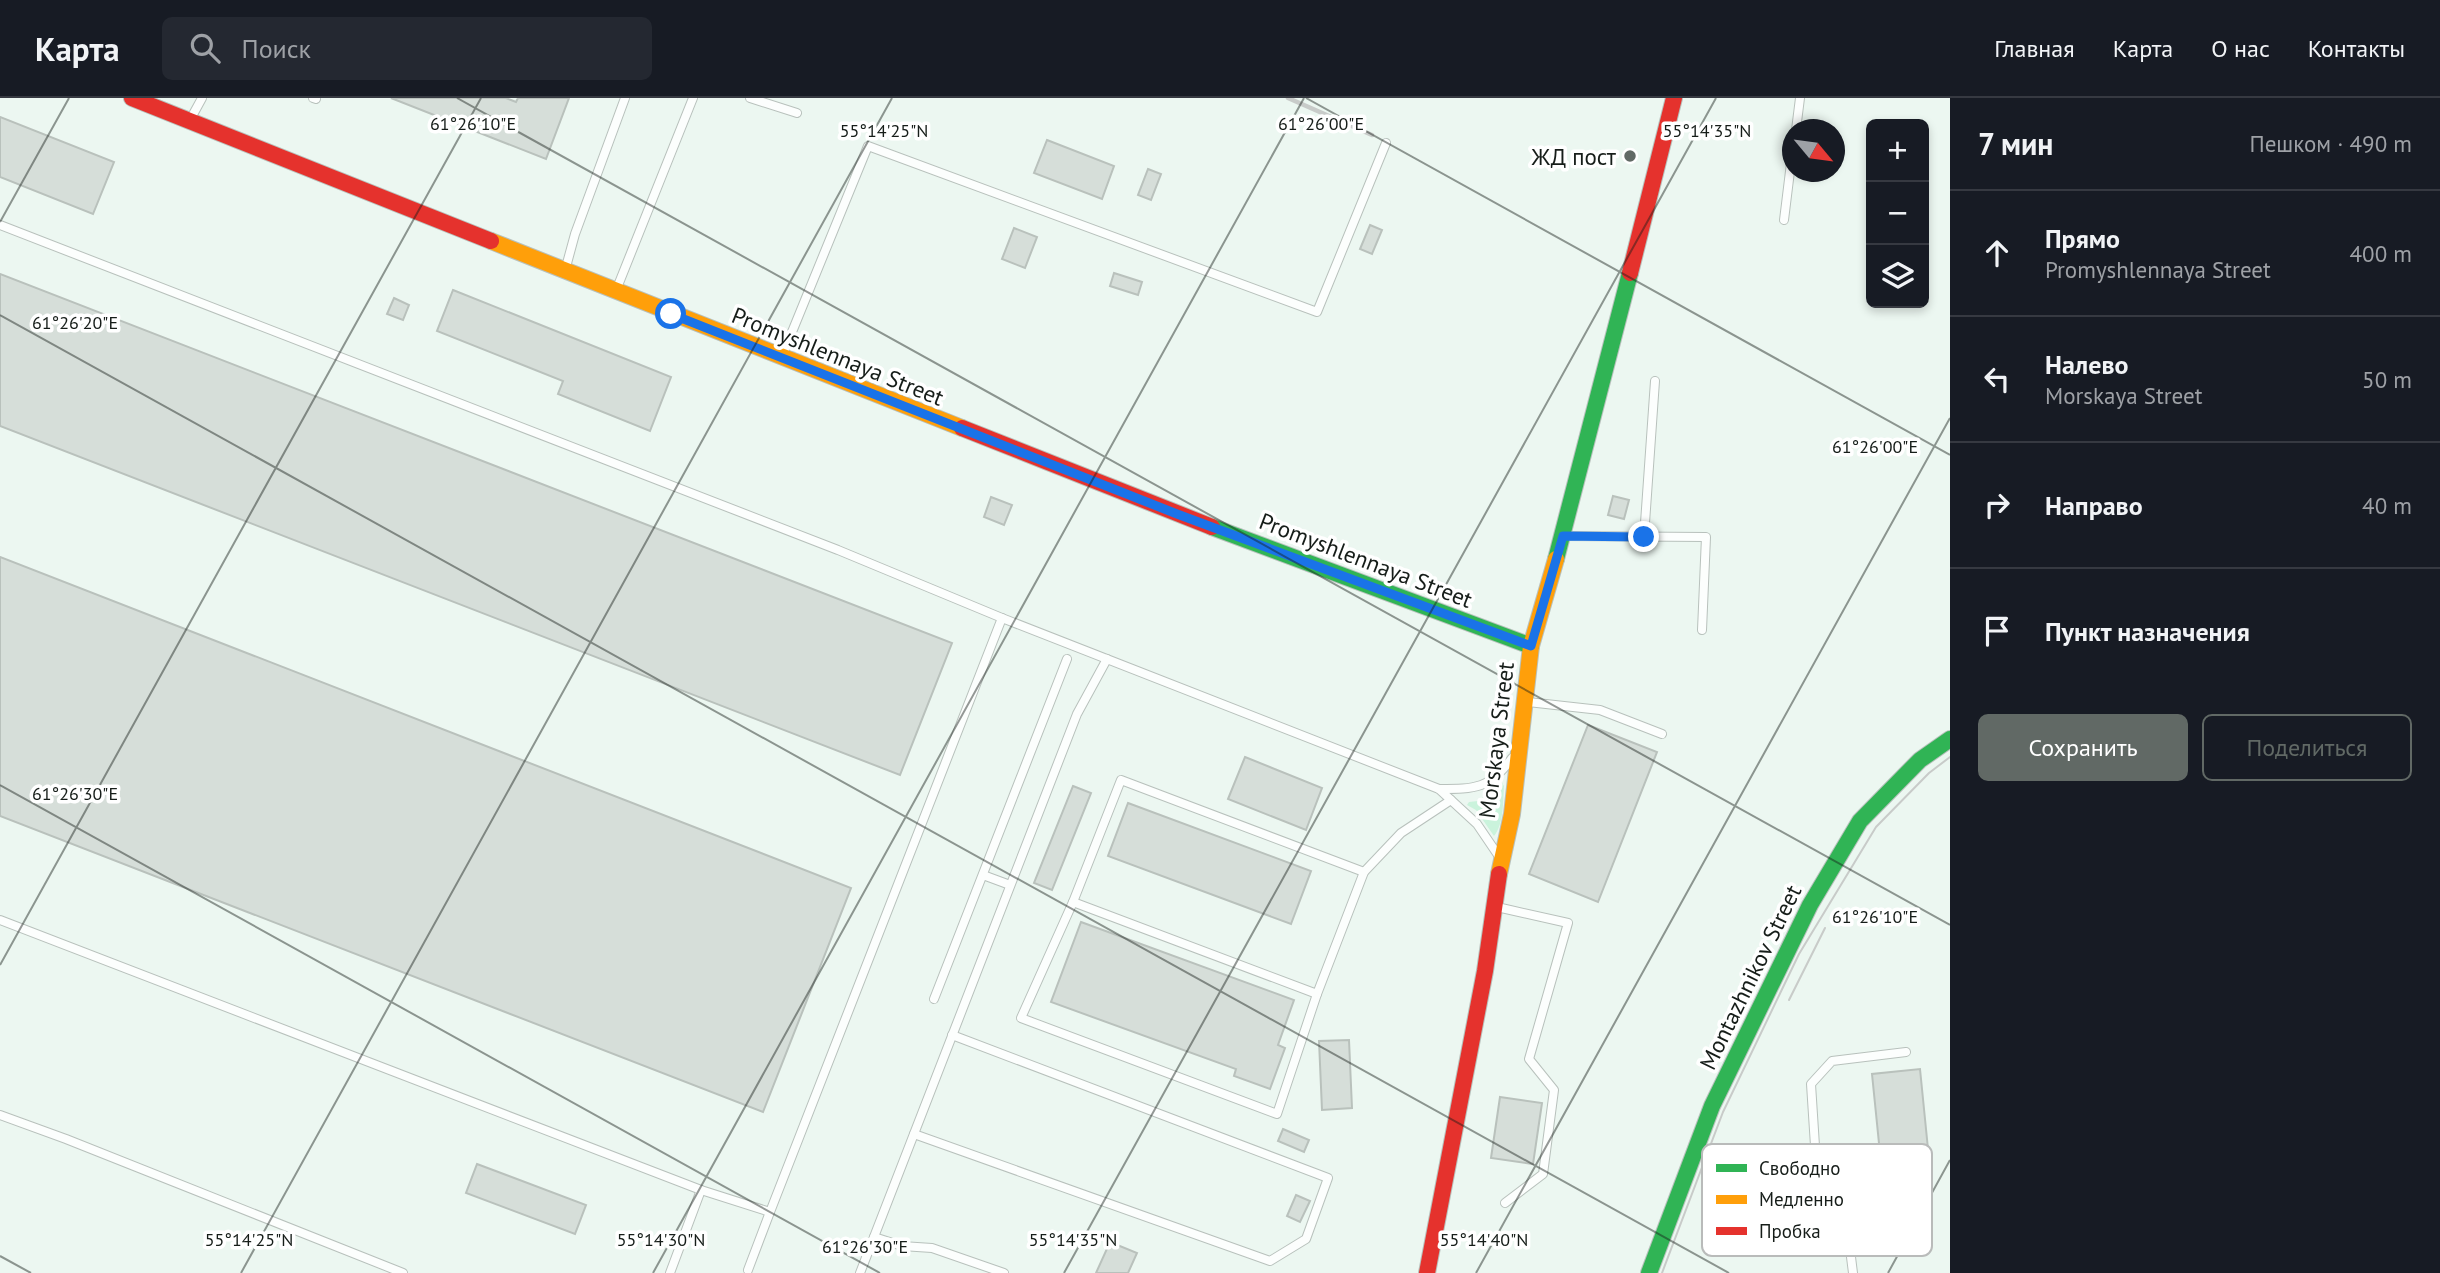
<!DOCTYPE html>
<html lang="ru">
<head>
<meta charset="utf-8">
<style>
  body { margin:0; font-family:"PT Sans",sans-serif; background:#242831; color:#f1f3f6 }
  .controls { position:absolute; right:21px; top:21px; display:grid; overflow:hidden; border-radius:10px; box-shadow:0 4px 10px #0003 }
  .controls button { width:63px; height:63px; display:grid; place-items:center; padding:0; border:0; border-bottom:2px solid #363941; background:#171b24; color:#f1f3f6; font:35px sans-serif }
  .compass { position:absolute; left:1782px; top:21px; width:63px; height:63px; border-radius:50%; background:#171b24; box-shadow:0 4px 10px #0003; rotate:119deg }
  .stop { position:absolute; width:21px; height:21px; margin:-16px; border:5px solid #1a73e8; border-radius:50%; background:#fff }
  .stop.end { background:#1a73e8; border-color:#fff; box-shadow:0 2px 7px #0008 }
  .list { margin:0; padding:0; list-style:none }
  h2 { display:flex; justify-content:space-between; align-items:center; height:91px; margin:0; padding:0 28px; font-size:30px }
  h2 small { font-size:23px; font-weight:400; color:#9ea1a6 }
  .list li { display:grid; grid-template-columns:46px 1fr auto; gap:21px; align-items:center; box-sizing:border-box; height:126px; padding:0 28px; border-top:2px solid #363941 }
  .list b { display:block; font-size:26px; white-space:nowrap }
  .list p { margin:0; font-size:23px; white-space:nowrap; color:#9ea1a6 }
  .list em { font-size:23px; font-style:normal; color:#9ea1a6 }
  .actions { display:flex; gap:14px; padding:21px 28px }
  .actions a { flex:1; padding:16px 0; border:2px solid #616965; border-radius:10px; text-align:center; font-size:24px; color:#616965 }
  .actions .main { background:#616965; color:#fff }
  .icon { flex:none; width:38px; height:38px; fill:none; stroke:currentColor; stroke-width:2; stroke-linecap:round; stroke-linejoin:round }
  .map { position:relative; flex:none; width:1950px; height:1175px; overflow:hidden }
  header { display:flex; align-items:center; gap:42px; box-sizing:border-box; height:98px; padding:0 35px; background:#171b24; border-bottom:2px solid #363941 }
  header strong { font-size:33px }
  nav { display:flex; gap:38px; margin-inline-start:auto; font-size:24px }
  .search { width:490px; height:63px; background:#242831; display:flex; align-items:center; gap:18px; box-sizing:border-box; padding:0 24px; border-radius:10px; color:#9ea1a6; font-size:26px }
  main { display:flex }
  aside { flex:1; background:#171b24 }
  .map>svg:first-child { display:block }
  .green { fill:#caf3dc }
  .building { fill:#d6ded9; stroke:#b9c1bc; stroke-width:2 }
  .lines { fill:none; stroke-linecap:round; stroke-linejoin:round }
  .lane-casing { stroke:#b8c1bc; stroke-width:10 }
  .fast-casing { stroke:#b8c1bc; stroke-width:18 }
  .slow-casing { stroke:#b8c1bc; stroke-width:18 }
  .jam-casing { stroke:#b8c1bc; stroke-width:18 }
  .lane { stroke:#fcfefd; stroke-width:8 }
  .fast { stroke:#30b455; stroke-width:16 }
  .slow { stroke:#ff9f0a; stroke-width:16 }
  .jam { stroke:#e5322d; stroke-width:16 }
  .tram { stroke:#c8cbc9; stroke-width:2 }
  .rail { stroke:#c8cbc9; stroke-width:4.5 }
  .route { stroke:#1a73e8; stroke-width:9 }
  .ticks { fill:none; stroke:#161d19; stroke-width:2; stroke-opacity:0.45 }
  .poi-dot { fill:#616965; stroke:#fff; stroke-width:2.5 }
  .labels { text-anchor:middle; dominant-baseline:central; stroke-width:7; stroke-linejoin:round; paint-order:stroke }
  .poi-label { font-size:23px; fill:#161d19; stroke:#fff; text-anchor:end }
  .street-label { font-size:23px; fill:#161d19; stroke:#fff }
  .key { fill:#fff; stroke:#b9bbba; stroke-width:2 }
  .key-label { font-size:19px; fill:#161d19 }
  .ticks-label { font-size:18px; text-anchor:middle; fill:#161d19; stroke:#fff; stroke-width:7; stroke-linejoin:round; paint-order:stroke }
</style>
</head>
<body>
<header>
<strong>Карта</strong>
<div class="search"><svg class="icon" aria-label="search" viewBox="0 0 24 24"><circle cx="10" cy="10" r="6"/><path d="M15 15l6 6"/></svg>Поиск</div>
<nav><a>Главная</a><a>Карта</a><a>О нас</a><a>Контакты</a></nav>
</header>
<main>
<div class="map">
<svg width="1950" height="1175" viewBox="0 0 1950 1175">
  <rect width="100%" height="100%" fill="#ecf7f1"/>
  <!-- green -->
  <path class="green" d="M1502,685L1504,688C1503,703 1504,726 1494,738L1476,712L1467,707L1469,704L1478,703Z"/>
  <!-- building -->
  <g class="building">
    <polygon points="391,0 506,0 516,4 518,0 569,0 546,61"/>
    <polygon points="0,19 114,64 93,116 0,79"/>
    <polygon points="1047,42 1114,68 1102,101 1034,75"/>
    <polygon points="1148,71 1161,76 1151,102 1138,97"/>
    <polygon points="1370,127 1382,132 1372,156 1360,151"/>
    <polygon points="1014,130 1037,139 1025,170 1002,161"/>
    <polygon points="1114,175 1142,184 1138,197 1110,188"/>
    <polygon points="0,176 952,545 900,677 0,328"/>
    <polygon points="453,192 671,279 650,333 558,296 563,283 437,233"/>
    <polygon points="394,200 409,207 403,222 387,216"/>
    <polygon points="1613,398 1629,402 1624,421 1608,417"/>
    <polygon points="991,399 1012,407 1004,427 984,419"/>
    <polygon points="0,459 851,790 763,1014 0,718"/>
    <polygon points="1588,627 1657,654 1598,804 1529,776"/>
    <polygon points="1245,659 1322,690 1306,732 1228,701"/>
    <polygon points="1073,688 1091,695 1052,792 1034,785"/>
    <polygon points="1128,705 1311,773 1291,826 1108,758"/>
    <polygon points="1081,824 1294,902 1278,947 1285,950 1270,991 1234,978 1236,971 1051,904"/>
    <polygon points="1349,942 1352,1010 1322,1012 1319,943"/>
    <polygon points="1920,971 1930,1071 1882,1075 1872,976"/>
    <polygon points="1500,999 1542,1005 1533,1066 1491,1060"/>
    <polygon points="1283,1031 1309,1042 1304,1054 1278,1043"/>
    <polygon points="477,1066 586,1107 575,1136 466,1095"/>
    <polygon points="1296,1097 1310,1103 1300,1124 1287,1118"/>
    <polygon points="1110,1144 1137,1155 1128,1175 1096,1175"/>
  </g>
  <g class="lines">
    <defs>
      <g id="lane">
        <polyline points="313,0 316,1"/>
        <polyline points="750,0 797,15"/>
        <polyline points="190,22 202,0"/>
        <polyline points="1796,32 1800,0"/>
        <polyline points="1784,122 1792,57"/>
        <polyline points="0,127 838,452 1002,520 1439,691 1477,726 1498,757"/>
        <polyline points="566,169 575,136 625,0"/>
        <polyline points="617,190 693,0"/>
        <polyline points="783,256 868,48 1317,214 1386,45"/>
        <polyline points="1564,438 1706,439 1702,532"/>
        <polyline points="1644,439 1655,283"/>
        <polyline points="1528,604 1600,612 1662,636"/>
        <path d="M1439,691C1475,691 1490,691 1512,660"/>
        <polyline points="983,777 1010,787"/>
        <polyline points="1073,804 1317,896 1364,774 1401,735 1451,702"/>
        <polyline points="1497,809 1568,825 1529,961 1554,992 1543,1076 1505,1105"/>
        <polyline points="0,822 701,1092 670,1175"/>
        <polyline points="1317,896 1277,1016 1021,920 1073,804 1121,682 1364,774"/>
        <polyline points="934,901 1067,561"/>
        <polyline points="0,1017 66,1041 403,1175"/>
        <polyline points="914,1036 1270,1163 1306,1141 1328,1080 952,937"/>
        <polyline points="701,1092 770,1114 1002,520"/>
        <path d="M1750,1134L1749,1113C1785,1072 1818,1105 1862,1106C1881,1106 1903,1100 1922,1098"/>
        <polyline points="874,1139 902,1148 932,1150 1004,1175"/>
        <polyline points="748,1172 770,1114"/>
        <polyline points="860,1175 1077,616 1107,561"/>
        <polyline points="1853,1175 1849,1143 1817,1079 1811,986 1832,963 1906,954"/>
      </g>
      <g id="fast">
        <polyline points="1212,429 1531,548"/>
        <polyline points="1556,461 1630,175"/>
        <polyline points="1649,1175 1712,1008 1810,807 1860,723 1920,662 1950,641"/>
      </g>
      <g id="slow">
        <polyline points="491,143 962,330"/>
        <polyline points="1499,776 1512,716 1531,548 1556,461"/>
      </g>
      <g id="jam">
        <polyline points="132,0 491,143"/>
        <polyline points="1630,175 1674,0"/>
        <polyline points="962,330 1212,429"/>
        <polyline points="1427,1175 1485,873 1499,776"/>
      </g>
    </defs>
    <!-- lane casing -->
    <use href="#lane" class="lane-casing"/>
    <!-- fast casing -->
    <use href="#fast" class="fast-casing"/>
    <!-- slow casing -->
    <use href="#slow" class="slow-casing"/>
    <!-- jam casing -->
    <use href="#jam" class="jam-casing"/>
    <!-- lane -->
    <use href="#lane" class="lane"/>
    <!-- fast -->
    <use href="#fast" class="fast"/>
    <!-- slow -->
    <use href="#slow" class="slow"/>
    <!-- jam -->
    <use href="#jam" class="jam"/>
    <!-- tram -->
    <g class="tram">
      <polyline points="1789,902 1825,830"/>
      <polyline points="1662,1175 1723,1014 1799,856 1876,729 1929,675 1950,659"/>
    </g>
    <!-- rail -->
    <polyline class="rail" points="1288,0 1372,37"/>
  </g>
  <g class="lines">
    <!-- route -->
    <polyline class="route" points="671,216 1177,416 1531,548 1563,438 1644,439"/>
  </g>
  <!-- ticks -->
  <path class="ticks" d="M457,0L1950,827M1306,0L1950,357M0,124L69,0M0,217L1729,1175M0,687L880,1175M0,867L481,0M0,1158L31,1175M241,1175L892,0M653,1175L1304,0M1064,1175L1716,0M1476,1175L1950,320M1888,1175L1950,1062"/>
  <!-- markers -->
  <circle class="poi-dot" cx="1630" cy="58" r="7"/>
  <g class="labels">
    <!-- poi labels -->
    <g class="poi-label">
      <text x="1616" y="58">ЖД пост</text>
    </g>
    <!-- street labels -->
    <g class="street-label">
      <text transform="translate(838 258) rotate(22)">Promyshlennaya Street</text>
      <text transform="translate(1366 462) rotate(21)">Promyshlennaya Street</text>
      <text transform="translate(1496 642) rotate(-83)">Morskaya Street</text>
      <text transform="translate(1750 879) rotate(-64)">Montazhnikov Street</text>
    </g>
  </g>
  <!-- legend -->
  <rect x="1702" y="1046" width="230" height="112" rx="10" class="key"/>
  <rect x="1716" y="1066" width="31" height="8" fill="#30b455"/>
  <rect x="1716" y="1097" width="31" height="9" fill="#ff9f0a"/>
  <rect x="1716" y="1129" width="31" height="8" fill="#e5322d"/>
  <g class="key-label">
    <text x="1759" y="1077">Свободно</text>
    <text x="1759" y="1108">Медленно</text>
    <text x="1759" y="1140">Пробка</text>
  </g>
  <g class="ticks-label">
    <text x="473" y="32">61°26'10"E</text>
    <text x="1321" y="32">61°26'00"E</text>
    <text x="884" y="39">55°14'25"N</text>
    <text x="1707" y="39">55°14'35"N</text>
    <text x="75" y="231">61°26'20"E</text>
    <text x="1875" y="355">61°26'00"E</text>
    <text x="75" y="702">61°26'30"E</text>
    <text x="1875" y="825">61°26'10"E</text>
    <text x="249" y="1148">55°14'25"N</text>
    <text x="661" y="1148">55°14'30"N</text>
    <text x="1073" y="1148">55°14'35"N</text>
    <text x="1484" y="1148">55°14'40"N</text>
    <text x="865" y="1155">61°26'30"E</text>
  </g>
</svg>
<div class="controls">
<button>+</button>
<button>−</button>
<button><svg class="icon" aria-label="layers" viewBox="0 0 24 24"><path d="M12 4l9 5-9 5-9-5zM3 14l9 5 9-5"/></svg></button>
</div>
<svg class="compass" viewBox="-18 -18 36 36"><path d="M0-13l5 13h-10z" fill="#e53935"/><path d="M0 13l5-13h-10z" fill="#9ea1a6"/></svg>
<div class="stop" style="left:671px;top:216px"></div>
<div class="stop end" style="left:1644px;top:439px"></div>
</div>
<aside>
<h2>7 мин<small>Пешком · 490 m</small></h2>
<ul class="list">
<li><svg class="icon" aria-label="ahead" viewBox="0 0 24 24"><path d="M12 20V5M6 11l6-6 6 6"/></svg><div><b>Прямо</b><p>Promyshlennaya Street</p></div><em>400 m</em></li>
<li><svg class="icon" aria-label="left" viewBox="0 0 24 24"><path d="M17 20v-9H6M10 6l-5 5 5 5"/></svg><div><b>Налево</b><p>Morskaya Street</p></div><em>50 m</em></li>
<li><svg class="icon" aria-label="right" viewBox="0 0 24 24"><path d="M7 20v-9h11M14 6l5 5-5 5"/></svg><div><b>Направо</b></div><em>40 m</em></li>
<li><svg class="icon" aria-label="arrive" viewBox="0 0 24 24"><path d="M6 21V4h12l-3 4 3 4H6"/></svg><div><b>Пункт назначения</b></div></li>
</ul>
<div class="actions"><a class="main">Сохранить</a><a>Поделиться</a></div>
</aside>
</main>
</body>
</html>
